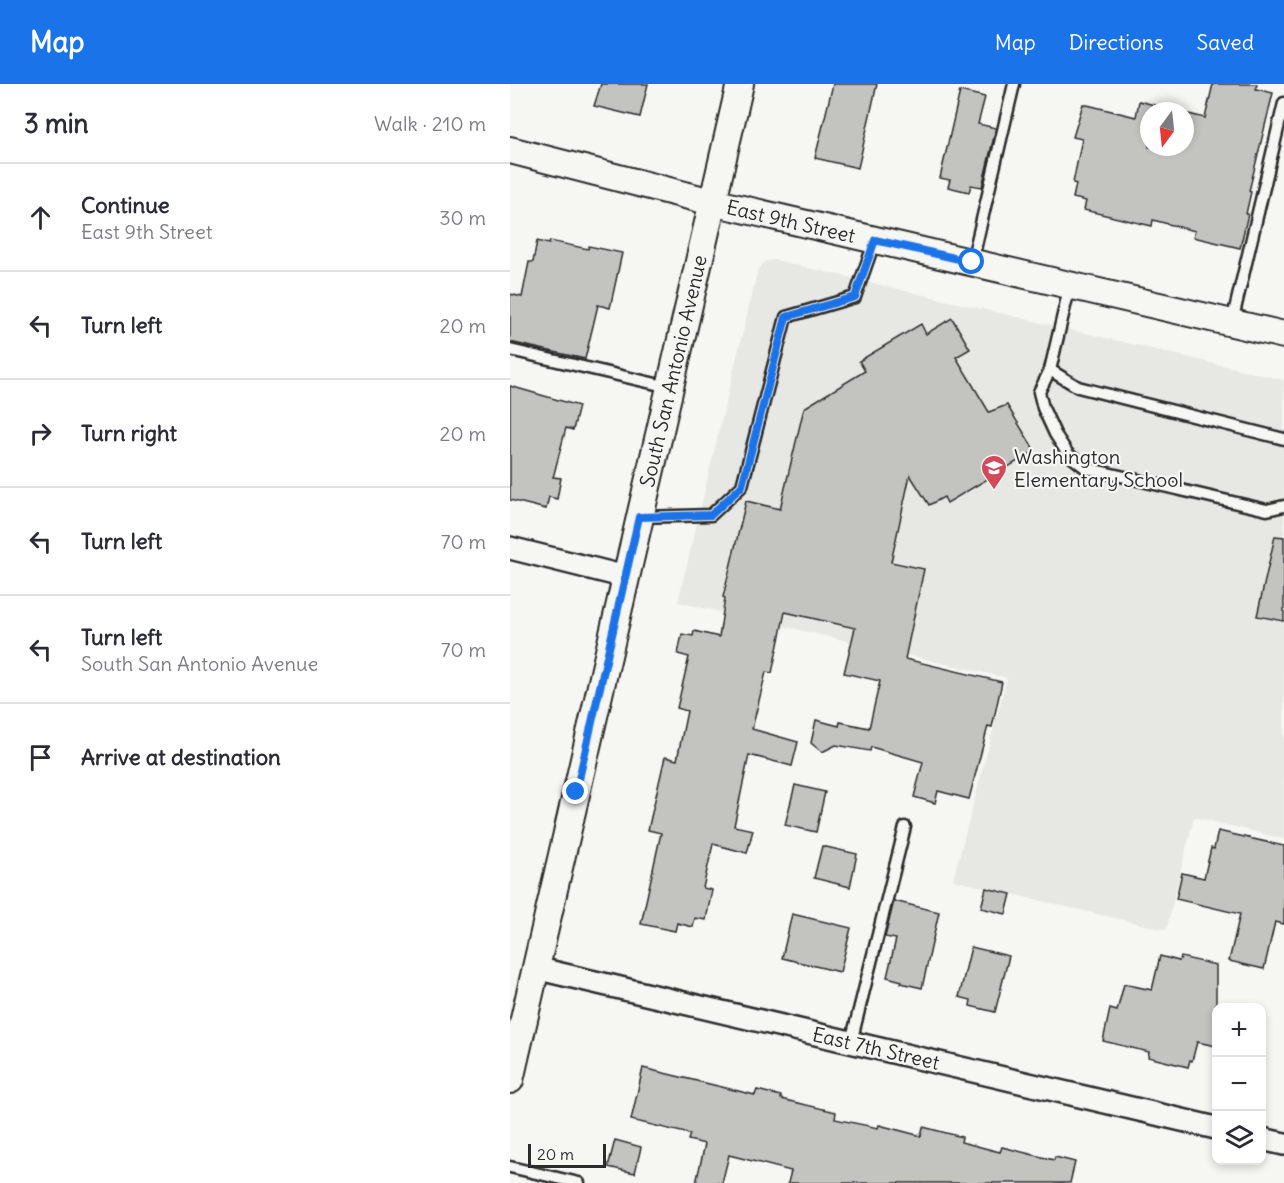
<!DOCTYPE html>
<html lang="en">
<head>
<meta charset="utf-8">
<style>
  body { margin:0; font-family:Delius,sans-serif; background:#f2f2f3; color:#2b2b33 }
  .controls { position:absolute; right:18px; bottom:18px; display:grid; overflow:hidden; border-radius:12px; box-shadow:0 3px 9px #0003 }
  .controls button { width:54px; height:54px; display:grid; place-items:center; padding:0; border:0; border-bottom:2px solid #e1e1e2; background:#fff; color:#2b2b33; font:30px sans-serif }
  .compass { position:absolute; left:630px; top:18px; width:54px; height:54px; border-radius:50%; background:#fff; box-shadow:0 3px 9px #0003; rotate:195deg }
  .scale { position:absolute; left:18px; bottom:15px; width:78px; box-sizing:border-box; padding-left:6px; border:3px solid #2b2b2b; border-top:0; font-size:16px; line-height:21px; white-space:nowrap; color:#2b2b2b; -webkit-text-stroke:4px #f6f6f2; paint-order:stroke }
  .stop { position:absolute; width:18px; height:18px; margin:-14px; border:4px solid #1a73e8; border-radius:50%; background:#fff }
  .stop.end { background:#1a73e8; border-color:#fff; box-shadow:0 2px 6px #0008 }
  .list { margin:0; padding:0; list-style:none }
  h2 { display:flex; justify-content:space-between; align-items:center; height:78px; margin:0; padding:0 24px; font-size:26px }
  h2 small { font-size:20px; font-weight:400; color:#7c7c81 }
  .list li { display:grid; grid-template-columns:39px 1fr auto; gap:18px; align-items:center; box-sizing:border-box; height:108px; padding:0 24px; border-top:2px solid #e1e1e2 }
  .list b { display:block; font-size:22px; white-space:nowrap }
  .list p { margin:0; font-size:20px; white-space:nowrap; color:#7c7c81 }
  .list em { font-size:20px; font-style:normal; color:#7c7c81 }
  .icon { flex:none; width:33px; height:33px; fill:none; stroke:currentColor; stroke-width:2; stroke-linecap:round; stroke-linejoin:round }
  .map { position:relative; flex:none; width:774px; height:1099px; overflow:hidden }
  header { display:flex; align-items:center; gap:36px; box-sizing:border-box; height:84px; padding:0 30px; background:#1a73e8; color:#fff }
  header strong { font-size:28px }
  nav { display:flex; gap:33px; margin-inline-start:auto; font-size:21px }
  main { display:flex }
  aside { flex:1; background:#fff }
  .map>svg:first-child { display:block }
  .built { fill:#e7e7e3 }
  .building { fill:#c3c3c0; stroke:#2b2b2b; stroke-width:1.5 }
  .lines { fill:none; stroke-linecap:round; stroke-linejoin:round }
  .service-casing { stroke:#2b2b2b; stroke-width:15 }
  .minor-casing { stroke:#2b2b2b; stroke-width:26 }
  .tertiary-casing { stroke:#2b2b2b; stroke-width:30 }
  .service { stroke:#f6f6f2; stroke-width:10 }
  .minor { stroke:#f6f6f2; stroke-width:21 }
  .tertiary { stroke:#f6f6f2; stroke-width:26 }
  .route { stroke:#1a73e8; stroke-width:8 }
  .labels { text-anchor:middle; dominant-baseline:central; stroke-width:4.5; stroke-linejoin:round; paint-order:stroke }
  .street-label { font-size:20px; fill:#2b2b2b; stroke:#f6f6f2 }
  .poi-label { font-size:20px; fill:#2b2b2b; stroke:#f6f6f2; text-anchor:start }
</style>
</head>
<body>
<header>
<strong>Map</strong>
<nav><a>Map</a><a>Directions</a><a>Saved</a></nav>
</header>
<main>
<aside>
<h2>3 min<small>Walk · 210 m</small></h2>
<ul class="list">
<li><svg class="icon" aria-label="ahead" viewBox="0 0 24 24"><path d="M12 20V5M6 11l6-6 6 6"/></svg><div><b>Continue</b><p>East 9th Street</p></div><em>30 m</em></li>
<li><svg class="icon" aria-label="left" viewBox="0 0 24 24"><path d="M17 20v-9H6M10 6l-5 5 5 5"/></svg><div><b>Turn left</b></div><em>20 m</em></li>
<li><svg class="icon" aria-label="right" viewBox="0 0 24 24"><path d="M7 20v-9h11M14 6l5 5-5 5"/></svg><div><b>Turn right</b></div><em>20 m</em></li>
<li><svg class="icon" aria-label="left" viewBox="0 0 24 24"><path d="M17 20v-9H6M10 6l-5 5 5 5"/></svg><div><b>Turn left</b></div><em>70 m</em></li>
<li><svg class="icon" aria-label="left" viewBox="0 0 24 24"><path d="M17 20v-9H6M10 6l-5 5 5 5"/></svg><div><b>Turn left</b><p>South San Antonio Avenue</p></div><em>70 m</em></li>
<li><svg class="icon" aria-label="arrive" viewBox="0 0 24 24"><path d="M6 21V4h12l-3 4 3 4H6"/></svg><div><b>Arrive at destination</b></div></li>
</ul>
</aside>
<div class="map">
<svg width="774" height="1099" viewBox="0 0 774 1099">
  <rect width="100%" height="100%" fill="#f6f6f2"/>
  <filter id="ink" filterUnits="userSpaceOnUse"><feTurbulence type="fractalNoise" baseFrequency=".0167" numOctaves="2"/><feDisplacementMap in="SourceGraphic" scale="12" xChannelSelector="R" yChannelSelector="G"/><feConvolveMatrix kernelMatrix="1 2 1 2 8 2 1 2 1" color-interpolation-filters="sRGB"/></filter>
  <g filter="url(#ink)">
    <!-- built -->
    <polygon class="built" points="265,176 774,296 774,755 684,733 656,846 443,796 497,594 168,518 248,185 256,177"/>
    <!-- building -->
    <g class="building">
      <polygon points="91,0 138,0 130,33 84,22"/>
      <polygon points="323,0 367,0 348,84 305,74"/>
      <polygon points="703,0 747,0 746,5 763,9 739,107 741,108 736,130 738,130 730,164 683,153 685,147 643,136 642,142 574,126 576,117 563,114 566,100 563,99 572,55 563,53 573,20 626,33 629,17 667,27 639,27 639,63 675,63 675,29 695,34"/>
      <polygon points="450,7 475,13 468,40 486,44 472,103 461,101 459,108 438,103 440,96 430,94"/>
      <polygon points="27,157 39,160 40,157 78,165 79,162 112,169 100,224 88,221 75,275 0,258 0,210 12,213 19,178 23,178"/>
      <polygon points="442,234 460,265 446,273 479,328 497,321 525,367 437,419 434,413 419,421 400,391 381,478 414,485 395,575 492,598 482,643 478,642 459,715 428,707 425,719 404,713 413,678 361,663 360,667 326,661 312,668 301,659 306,636 329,642 330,638 359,644 370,597 334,589 345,544 275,528 262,589 256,588 242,645 288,658 282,682 239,671 224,742 243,746 237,769 203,760 193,804 202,806 196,836 185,834 183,843 167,839 165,847 131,840 151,749 138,746 155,673 167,676 177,627 167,624 179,573 168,570 172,550 183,552 184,547 209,553 215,514 213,513 236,417 270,425 294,324 355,287 349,277 411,240 416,250"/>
      <polygon points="0,302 69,322 63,346 56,344 44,390 43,393 51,394 47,415 39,413 36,425 0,416"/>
      <polygon points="765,452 774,453 774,537 747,532"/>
      <polygon points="285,701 315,708 306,748 275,741"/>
      <polygon points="708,747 774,762 774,840 765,838 754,885 719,877 730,830 666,815 672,789 694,794 701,764 704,765"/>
      <polygon points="312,762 347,770 340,803 304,794"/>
      <polygon points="476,804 501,810 496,830 471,824"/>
      <polygon points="384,817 429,828 412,904 391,899 392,897 377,893 386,855 375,853"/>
      <polygon points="282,830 341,844 330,888 272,874"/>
      <polygon points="461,863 499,872 485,928 460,922 461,916 449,913"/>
      <polygon points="650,872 669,877 671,873 706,881 706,962 687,958 682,977 680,976 678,983 638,973 639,968 593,957 600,925 607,927 614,900 642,906"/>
      <polygon points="133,984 245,1011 247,1006 271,1012 271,1015 326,1028 325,1035 368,1044 369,1041 411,1052 413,1043 452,1053 451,1058 490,1068 492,1063 544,1076 545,1073 565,1078 560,1099 278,1099 281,1087 219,1071 212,1099 186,1099 195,1060 178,1056 180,1050 121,1036"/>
      <polygon points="105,1056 131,1063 125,1089 98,1083"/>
    </g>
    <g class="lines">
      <defs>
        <g id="service">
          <polyline points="462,178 504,0"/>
          <polyline points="560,201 540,286 529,308 533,324 545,350 558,370 576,384 757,426 774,422"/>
          <polyline points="722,238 774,19"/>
          <polyline points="0,266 159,303"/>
          <polyline points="540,286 568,303 774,355"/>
          <polyline points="130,433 201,431 232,402 276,233 345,213 365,156"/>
          <polyline points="341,958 395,743"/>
          <polyline points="0,1083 69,1099"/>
        </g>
        <g id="minor">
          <polyline points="0,464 116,493"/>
          <polyline points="25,884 706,1044"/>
          <polyline points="752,1055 774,1060"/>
        </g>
        <g id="tertiary">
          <polyline points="0,66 202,118 774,251"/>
          <polyline points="0,996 230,0"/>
        </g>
      </defs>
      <!-- service casing -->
      <use href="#service" class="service-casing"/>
      <!-- minor casing -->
      <use href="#minor" class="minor-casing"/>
      <!-- tertiary casing -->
      <use href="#tertiary" class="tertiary-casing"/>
      <!-- service -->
      <use href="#service" class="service"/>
      <!-- minor -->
      <use href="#minor" class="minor"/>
      <!-- tertiary -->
      <use href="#tertiary" class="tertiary"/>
    </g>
  </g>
  <g class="lines" filter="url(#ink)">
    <!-- route -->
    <polyline class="route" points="66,708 129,433 201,431 232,402 276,233 345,213 365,156 462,178"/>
  </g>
  <!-- icons -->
  <defs>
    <symbol id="school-pin" viewBox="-11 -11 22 30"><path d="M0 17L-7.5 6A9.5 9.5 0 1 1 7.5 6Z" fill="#d1495b" stroke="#f6f6f2"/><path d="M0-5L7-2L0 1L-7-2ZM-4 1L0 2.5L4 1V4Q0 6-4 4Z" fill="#fff"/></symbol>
  </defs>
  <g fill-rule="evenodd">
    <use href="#school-pin" x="469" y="369" width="30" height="40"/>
  </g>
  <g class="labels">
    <!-- street labels -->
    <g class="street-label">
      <text transform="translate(281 137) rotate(13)">East 9th Street</text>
      <text transform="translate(163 287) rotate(-77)">South San Antonio Avenue</text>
      <text transform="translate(366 964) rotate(13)">East 7th Street</text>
    </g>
    <!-- poi labels -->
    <g class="poi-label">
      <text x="504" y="372">Washington<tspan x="504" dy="23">Elementary School</tspan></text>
    </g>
  </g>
</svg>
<div class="controls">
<button>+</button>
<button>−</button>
<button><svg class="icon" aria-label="layers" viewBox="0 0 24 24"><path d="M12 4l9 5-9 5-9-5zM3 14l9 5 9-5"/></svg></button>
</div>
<svg class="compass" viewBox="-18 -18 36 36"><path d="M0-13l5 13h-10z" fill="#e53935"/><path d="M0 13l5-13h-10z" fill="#7c7c81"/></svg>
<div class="scale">20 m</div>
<div class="stop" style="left:462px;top:178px"></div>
<div class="stop end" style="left:66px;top:708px"></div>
</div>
</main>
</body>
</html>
